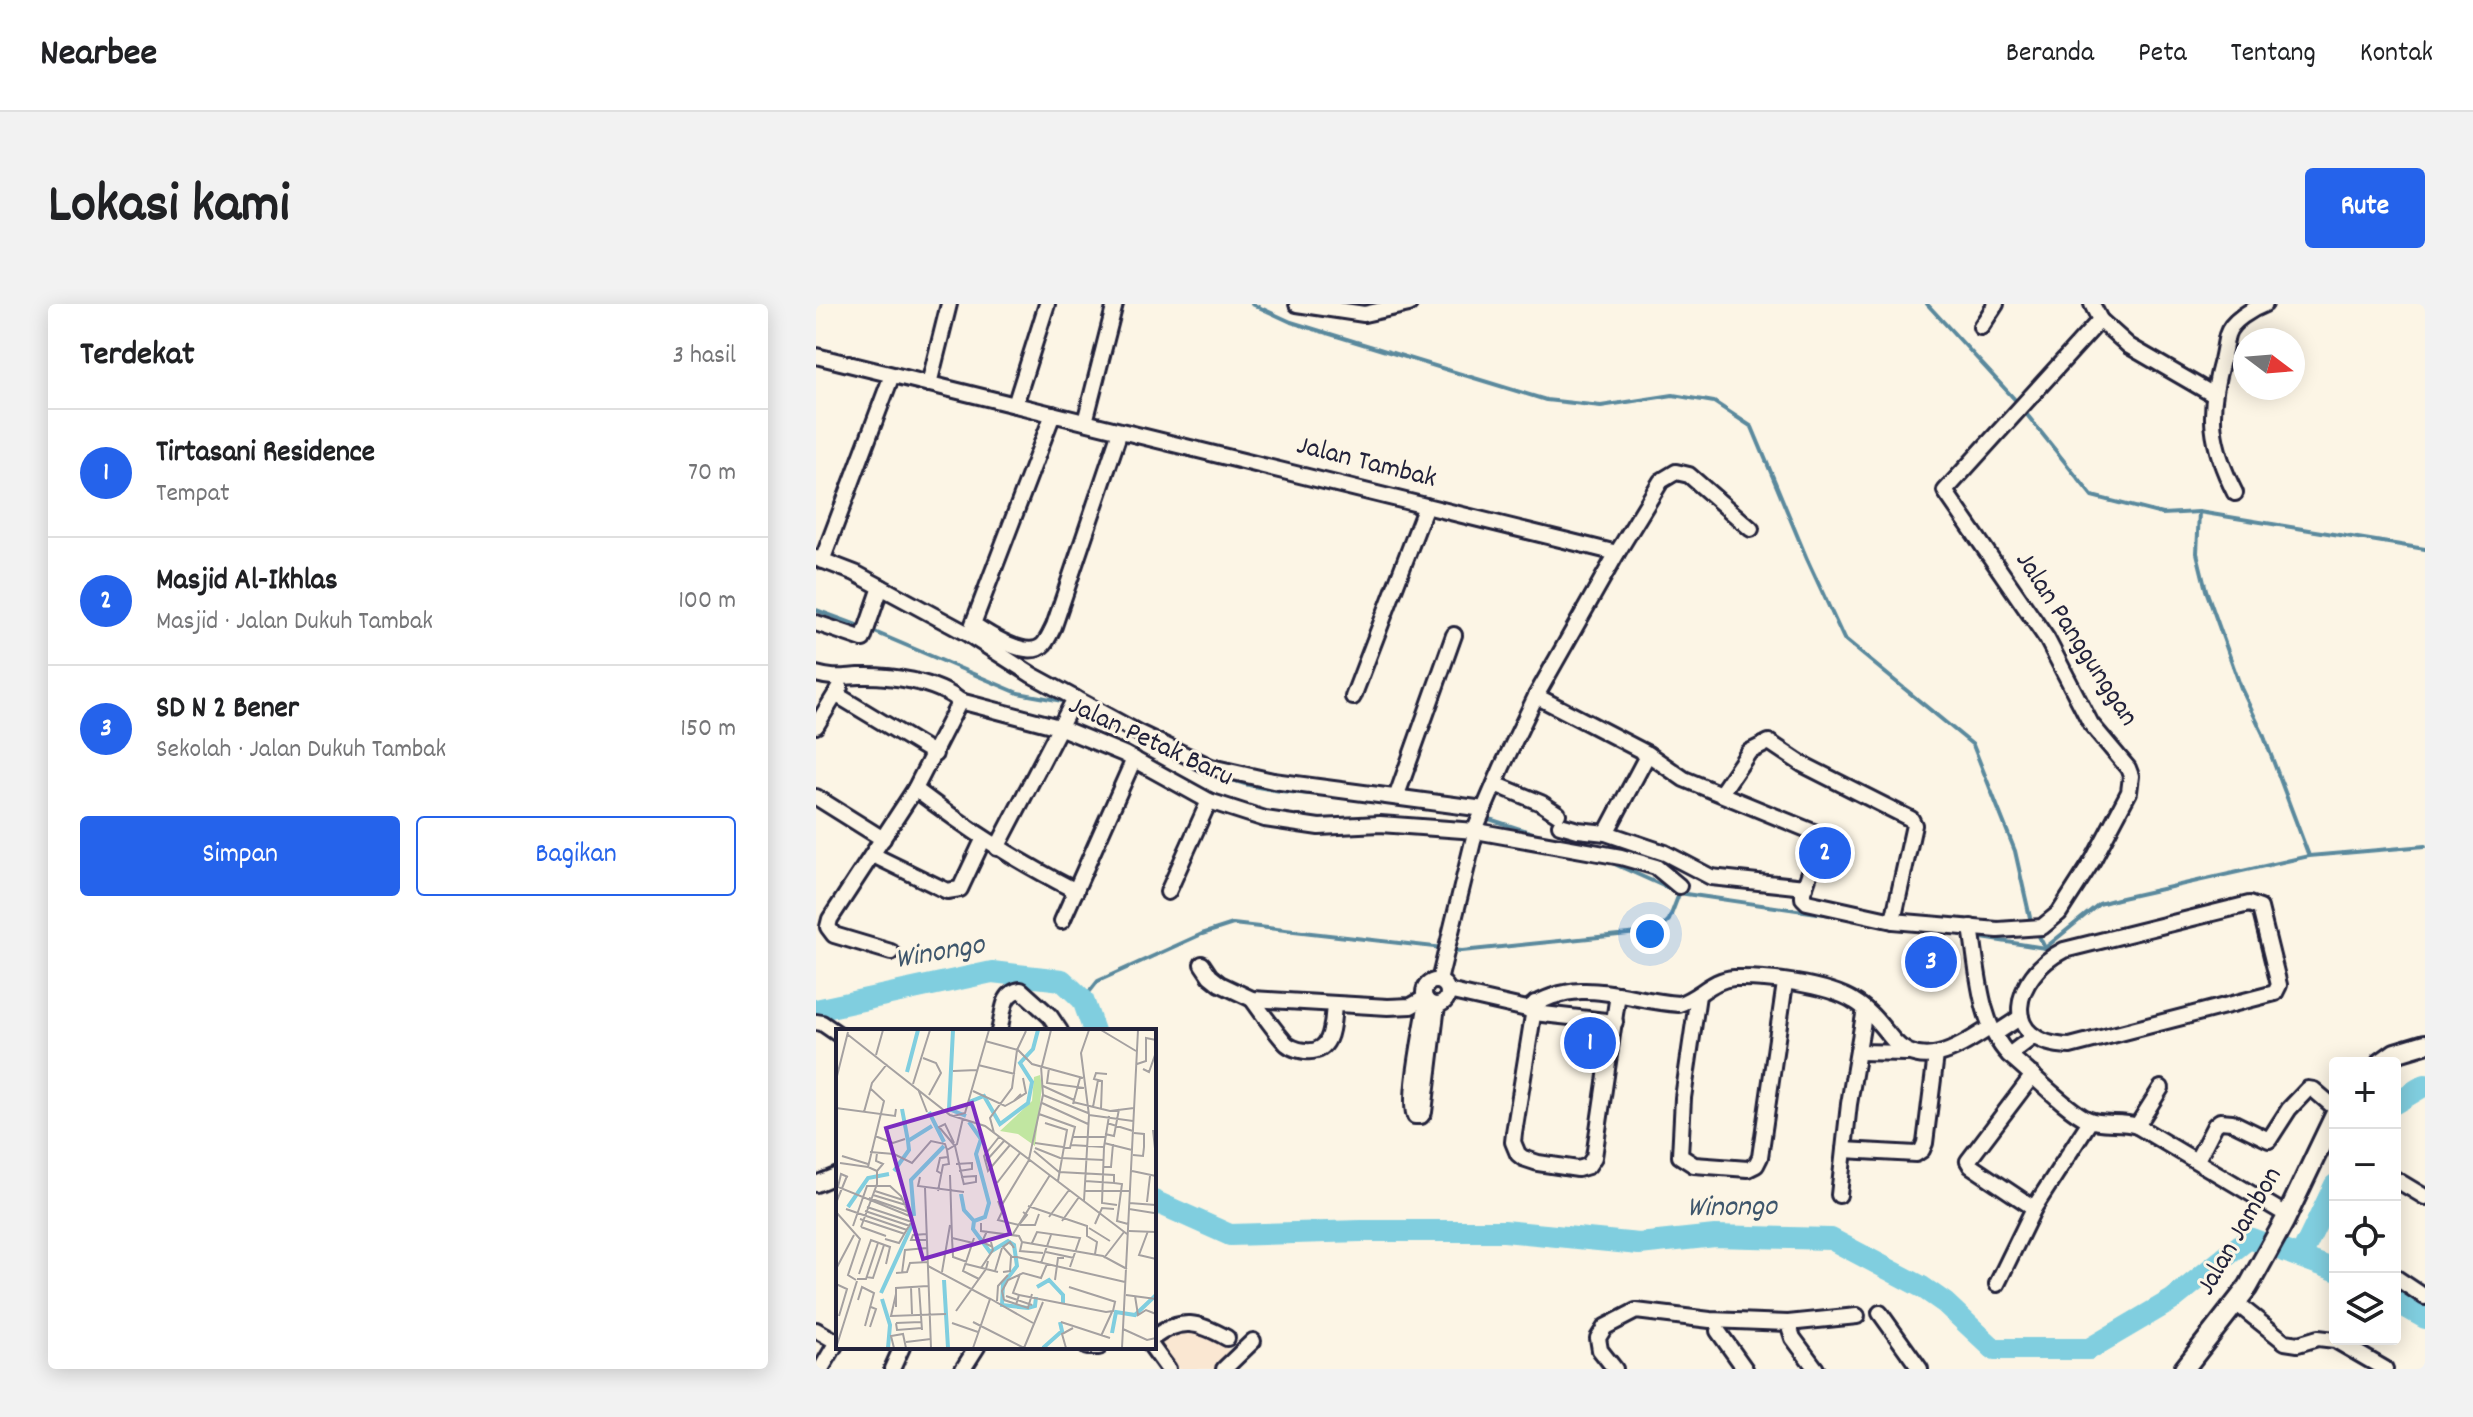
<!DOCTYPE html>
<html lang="id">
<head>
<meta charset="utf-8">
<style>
  body { margin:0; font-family:Dekko,sans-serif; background:#f2f2f2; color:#202124 }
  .controls { position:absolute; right:24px; bottom:24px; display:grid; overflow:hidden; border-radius:8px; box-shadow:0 4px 20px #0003 }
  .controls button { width:72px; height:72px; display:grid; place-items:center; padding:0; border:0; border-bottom:2px solid #e0e0e0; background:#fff; color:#202124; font:40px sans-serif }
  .compass { position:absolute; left:1417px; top:24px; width:72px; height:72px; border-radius:50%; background:#fff; box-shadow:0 4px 20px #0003; rotate:106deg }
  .you { position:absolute; left:834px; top:630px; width:28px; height:28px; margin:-20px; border:6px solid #fff; border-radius:50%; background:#1a73e8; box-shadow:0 0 0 12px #1a73e833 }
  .badge { display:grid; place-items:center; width:52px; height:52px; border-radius:50%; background:#2563eb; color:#fff; font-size:26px; font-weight:700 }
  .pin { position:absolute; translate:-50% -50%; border:4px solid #fff; box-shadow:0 2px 8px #0006 }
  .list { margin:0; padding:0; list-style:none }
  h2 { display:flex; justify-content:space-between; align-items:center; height:104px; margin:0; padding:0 32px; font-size:34px }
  h2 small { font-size:26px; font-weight:400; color:#757577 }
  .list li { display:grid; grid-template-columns:52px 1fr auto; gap:24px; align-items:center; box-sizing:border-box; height:128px; padding:0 32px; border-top:2px solid #e0e0e0 }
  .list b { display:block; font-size:30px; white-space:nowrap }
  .list p { margin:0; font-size:26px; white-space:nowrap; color:#757577 }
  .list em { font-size:26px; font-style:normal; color:#757577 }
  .actions { display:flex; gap:16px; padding:24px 32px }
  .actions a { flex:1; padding:18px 0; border:2px solid #2563eb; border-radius:8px; text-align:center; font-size:28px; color:#2563eb }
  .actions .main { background:#2563eb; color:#fff }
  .icon { flex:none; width:44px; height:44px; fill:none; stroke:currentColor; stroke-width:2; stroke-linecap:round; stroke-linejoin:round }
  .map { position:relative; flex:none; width:1609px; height:1065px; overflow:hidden; border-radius:8px }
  header { display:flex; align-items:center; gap:48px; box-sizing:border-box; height:112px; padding:0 40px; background:#fff; border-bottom:2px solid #e0e0e0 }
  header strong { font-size:38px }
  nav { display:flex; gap:44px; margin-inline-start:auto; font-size:28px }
  .intro { display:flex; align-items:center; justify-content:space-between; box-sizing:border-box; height:192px; padding:0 48px }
  h1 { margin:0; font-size:56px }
  .button { padding:20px 36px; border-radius:8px; background:#2563eb; color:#fff; font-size:28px; font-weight:700 }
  main { display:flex; gap:48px; padding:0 48px }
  aside { flex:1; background:#fff; border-radius:8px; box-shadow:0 4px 20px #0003 }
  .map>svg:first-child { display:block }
  .built { fill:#fae7d2 }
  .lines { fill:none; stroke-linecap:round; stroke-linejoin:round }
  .stream { stroke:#5a899d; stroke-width:4 }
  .river { stroke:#80cedf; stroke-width:22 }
  .street-casing { stroke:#22223b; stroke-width:20 }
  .secondary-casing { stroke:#22223b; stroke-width:24 }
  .street { stroke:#fcf5e5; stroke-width:14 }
  .secondary { stroke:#fcf5e5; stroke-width:18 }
  .labels { text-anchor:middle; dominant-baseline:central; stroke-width:6; stroke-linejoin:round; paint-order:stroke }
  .street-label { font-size:28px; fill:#22223b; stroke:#fcf5e5 }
  .water-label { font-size:30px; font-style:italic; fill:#3e566c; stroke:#fcf5e5 }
  .inset-river { fill:none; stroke:#80cedf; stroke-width:4 }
  .inset-road { fill:none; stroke:#a5a1a1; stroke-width:2 }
  .view { fill:#7b2cbf; fill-opacity:0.15; stroke:#7b2cbf; stroke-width:4 }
  .inset-edge { fill:none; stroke:#22223b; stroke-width:4 }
</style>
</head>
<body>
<header>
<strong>Nearbee</strong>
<nav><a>Beranda</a><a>Peta</a><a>Tentang</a><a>Kontak</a></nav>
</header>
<div class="intro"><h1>Lokasi kami</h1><a class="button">Rute</a></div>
<main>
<aside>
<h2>Terdekat<small>3 hasil</small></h2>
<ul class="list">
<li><span class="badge">1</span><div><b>Tirtasani Residence</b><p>Tempat</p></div><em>70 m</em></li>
<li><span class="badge">2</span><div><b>Masjid Al-Ikhlas</b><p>Masjid · Jalan Dukuh Tambak</p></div><em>100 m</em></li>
<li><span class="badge">3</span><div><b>SD N 2 Bener</b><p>Sekolah · Jalan Dukuh Tambak</p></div><em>150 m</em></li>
</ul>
<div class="actions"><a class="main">Simpan</a><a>Bagikan</a></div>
</aside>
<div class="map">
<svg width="1609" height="1065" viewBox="0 0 1609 1065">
  <rect width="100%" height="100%" fill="#fcf5e5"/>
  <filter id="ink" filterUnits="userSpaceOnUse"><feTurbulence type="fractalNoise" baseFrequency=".0125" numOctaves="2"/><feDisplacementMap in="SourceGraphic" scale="16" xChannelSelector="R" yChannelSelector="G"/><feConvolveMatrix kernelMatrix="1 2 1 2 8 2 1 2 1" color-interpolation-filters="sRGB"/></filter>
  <g filter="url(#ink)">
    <!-- built -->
    <polygon class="built" points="366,1021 396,1032 418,1051 403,1065 363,1065 344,1041"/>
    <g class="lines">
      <!-- stream -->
      <g class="stream">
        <polyline points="436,0 475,18 730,96 785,102 857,91 898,98 936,123 991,255 1028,335 1157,441 1199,547 1215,618"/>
        <polyline points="1111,0 1203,100"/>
        <polyline points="1208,107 1276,192 1346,210 1383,208"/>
        <polyline points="0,306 46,323"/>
        <polyline points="54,326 202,389 252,398"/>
        <polyline points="279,415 303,426"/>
        <path d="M406,472C439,487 483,489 519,492"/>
        <polyline points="670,514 726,532"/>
        <polyline points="1493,552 1447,430 1425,384 1390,286 1381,249 1383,208 1609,245"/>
        <polyline points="794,558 863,589 1029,613"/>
        <polyline points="1132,629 1151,631"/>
        <polyline points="1223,632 1229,644"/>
        <polyline points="1160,633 1229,644"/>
        <polyline points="1229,644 1283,600 1301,595 1493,552 1609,542"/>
        <polyline points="635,646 646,647 842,627 853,616 863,590"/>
        <polyline points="267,696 282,677 386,630 417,620 627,644"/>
      </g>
      <!-- river -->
      <g class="river">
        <polyline points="0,706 176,668 246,676 267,696 278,727"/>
        <polyline points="1579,799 1609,781"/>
        <polyline points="338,897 414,931 545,927 688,927 823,940 899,932 1015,935 1106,983 1129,999 1178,1045 1273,1045 1356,996 1433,934 1519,966"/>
        <polyline points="1485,952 1519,881"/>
        <polyline points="1579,997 1609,1014"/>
      </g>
      <defs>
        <g id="street">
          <polyline points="481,0 548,10 593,0"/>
          <polyline points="1284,16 1313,42 1396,90"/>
          <polyline points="1165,23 1180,0"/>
          <polyline points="0,52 801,249"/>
          <polyline points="113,80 133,0"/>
          <polyline points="199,101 231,0"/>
          <path d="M237,110L157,320C172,330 213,357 228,340C232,335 235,328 238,322L304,127"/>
          <polyline points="269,118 299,0"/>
          <path d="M1419,189C1394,140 1391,109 1406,56C1408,48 1409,39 1411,31C1415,17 1436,5 1449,0"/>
          <polyline points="0,254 39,269 152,330 216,371 321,428 395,463 457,477 668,505"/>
          <polyline points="6,257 76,71"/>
          <polyline points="0,319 47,335 65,283"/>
          <path d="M0,370C18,375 25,373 43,372C75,371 119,377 144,397"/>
          <polyline points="21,391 119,450"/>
          <polyline points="720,392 832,450 868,475 1000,529 1005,536 987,588 987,594 991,598 1077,617 1182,626 1226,623 1243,609 1277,556 1313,488 1315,472 1312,464 1275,420 1231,335 1129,187 1284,16 1276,0"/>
          <polyline points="537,393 610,202"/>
          <polyline points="0,422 24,383"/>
          <polyline points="679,480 725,499 742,510"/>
          <path d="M99,485C153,526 199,556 260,587"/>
          <polyline points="905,489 933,448 953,438 986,460 1095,515 1098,521 1077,617"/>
          <polyline points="581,491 638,331"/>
          <polyline points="0,493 67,535"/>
          <polyline points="744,521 762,526 790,529 849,549 895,573 989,583"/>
          <polyline points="790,529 832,450"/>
          <polyline points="181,544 259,394"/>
          <polyline points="57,551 131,587 144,585 167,536"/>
          <polyline points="352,588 393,497"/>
          <path d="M1433,600L1444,604L1463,681L1459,689L1254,742C1181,740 1196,672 1248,646Z"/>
          <polyline points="246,617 318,455"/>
          <path d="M1155,623C1162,665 1163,720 1193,751C1213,767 1252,807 1271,815C1287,822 1305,816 1321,822L1471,911"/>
          <polyline points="75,648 18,631 12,623 14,615 99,485 144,397 243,423 308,450 393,497 449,515 503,523 564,520 660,527 805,553 840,563 863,582"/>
          <polyline points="386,660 394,672 404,680 436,695 572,703 595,702 609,694"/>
          <polyline points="623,677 661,521 686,463 720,392 801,249 845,177 860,168 873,171 935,225"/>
          <circle cx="620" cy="689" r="12"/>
          <polyline points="632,687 711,705 718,709 799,718"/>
          <polyline points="882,691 867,794 864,852 878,861 932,865 940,861 944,853 969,679"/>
          <path d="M436,695C446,709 456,723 467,736C472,743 480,746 489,747C517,750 516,721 518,701"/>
          <path d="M611,697C608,718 591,798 599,812H605L608,808L621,701"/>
          <polyline points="719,699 698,829 697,838 702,850 707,854 722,859 762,865 772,862 778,853 802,690"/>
          <path d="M711,705C765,670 805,696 863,700C883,694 896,675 918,674C949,673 1011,680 1038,697C1054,706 1065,722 1077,736C1107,770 1146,741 1175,723"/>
          <polyline points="0,718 6,719 22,730"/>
          <path d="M183,727C188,711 185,688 205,686L234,712L244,727"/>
          <polyline points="1179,730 1205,713"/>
          <polyline points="1042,748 1091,749"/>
          <polyline points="1193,751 1218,732"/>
          <polyline points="1217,771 1152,857 1155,862 1218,904"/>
          <polyline points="1321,822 1345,784"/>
          <polyline points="1028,846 1100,850 1106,846 1109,839 1120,751"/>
          <polyline points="1381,856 1399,821 1404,817 1416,818 1453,836 1473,805 1492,785 1498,786 1519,804"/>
          <polyline points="1579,875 1609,893"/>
          <polyline points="0,880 22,871"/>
          <polyline points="1023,891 1033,800 1049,705"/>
          <polyline points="1579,973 1609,993"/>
          <polyline points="1181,980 1218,904 1274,817"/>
          <polyline points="1420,999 1469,1038 1482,1040 1502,1034 1519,1036 1569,1065"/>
          <polyline points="1064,1009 1104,1065"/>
          <polyline points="972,1019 1041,1012"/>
          <polyline points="0,1026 21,1038"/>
          <polyline points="902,1027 929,1065"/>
          <path d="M338,1033C366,1013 382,1018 411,1034"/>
          <polyline points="271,1043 283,1043"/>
          <polyline points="336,1043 352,1065"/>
          <polyline points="5,1065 22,1036"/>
          <polyline points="76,1065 86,1043"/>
          <polyline points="147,1065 161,1043"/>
          <polyline points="408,1065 437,1037"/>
          <polyline points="799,1065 784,1046 782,1034 789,1023 820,1007 894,1016 972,1019 977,1034 1000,1065"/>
        </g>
        <g id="secondary">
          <polyline points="1565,759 1579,749 1609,740"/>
          <polyline points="1368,1065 1432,983 1468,918 1519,811"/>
        </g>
      </defs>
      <!-- street casing -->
      <use href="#street" class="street-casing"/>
      <!-- secondary casing -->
      <use href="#secondary" class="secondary-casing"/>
      <!-- street -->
      <use href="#street" class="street"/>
      <!-- secondary -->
      <use href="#secondary" class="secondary"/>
    </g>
  </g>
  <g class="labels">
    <!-- street labels -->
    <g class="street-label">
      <text transform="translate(550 160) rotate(14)">Jalan Tambak</text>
      <text transform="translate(1259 336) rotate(57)">Jalan Panggunggan</text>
      <text transform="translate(334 439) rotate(25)">Jalan Petak Baru</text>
      <text transform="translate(1425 928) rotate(-60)">Jalan Jambon</text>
    </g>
    <!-- water labels -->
    <g class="water-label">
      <text transform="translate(124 650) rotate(-10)">Winongo</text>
      <text transform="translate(916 905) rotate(-1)">Winongo</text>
    </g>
  </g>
  <!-- overview -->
  <g transform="translate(20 725)">
    <rect width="320" height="320" fill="#fcf5e5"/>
    <path d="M204,46L206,57L199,117L182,105L164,102L196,72L198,48Z" fill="#c1e6a1"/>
    <path class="inset-river" d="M117,1L113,80L130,87M71,43L82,1M133,73L148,67L164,95L192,74L196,53L184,34L197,20L202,1M66,80L72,112L96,97M93,83L108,113M133,93L145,110L140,125L153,174L149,188L138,192L137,200L154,223L172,212L178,216L181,237L167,255L166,276L192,279L199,277L200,268M58,142L73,121L72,112M125,165L128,181L138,192M12,178L32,149L53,145M78,187L75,151L108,117M108,251L112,319M201,258L213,251L227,266V275M45,264L77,194M46,270L54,296L52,319M276,304L280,283L299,286L320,266M207,319L226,302L224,293"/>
    <path class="inset-road" d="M265,1L300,22M11,5L114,86L149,97L291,205M149,12L182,21L196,35L247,49M40,26L47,1M87,29L100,34L105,44L93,66M301,35L310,32V9L320,11M142,36L179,45M206,37L215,1M213,39L211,54L248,59M307,40L313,43L319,26M117,42L141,41M0,51L12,3M77,55L94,1M207,57L238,71M82,60L91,83M137,62L169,77L178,72M185,65L178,72L190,64L187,49M207,66L252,84M237,73L274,82L298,79M206,74L252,95M237,75L244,49M257,78L262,51M0,79L59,87L60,80M265,80L266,52L258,50L260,44L271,45M28,83L36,54L51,35M203,85L239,98L234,119H227M253,86L297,92M118,87L129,84L153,1M209,94L231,101L222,152M271,94L297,102M317,101L320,129M158,104L154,89L176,59L181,21L190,2M269,105L278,107L283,80M39,107L57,114L69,110M163,108L148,127L152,142L174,116M236,108H269M118,114L109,95L103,98L119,117M199,114L227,118M268,114L296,121M235,116L268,118L266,174L281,176M119,117L128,156M268,118L273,87M199,119L224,129L268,131M111,121L121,115L127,89M198,122L223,143L278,146V154L249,152M34,123L58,125L76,134L95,112L109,115L111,121M41,124L40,132L47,135L41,142M297,126L307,127L308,118V105L298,104M6,127L32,135M193,130L207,66L205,37M150,132L168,112M4,134L32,138M120,135L136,134V140L123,142M32,138L48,72L35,60M267,138H275L277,115M296,142L320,147M106,145L101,142L104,129L112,128M114,146L116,209L137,214M12,148L5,145L2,158L76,188M84,148L82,157L128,163M125,148L140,147V153L128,155M161,154L184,124M278,154L286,155L281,192L292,195M89,159L95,319M39,162L67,171M102,162L107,136L113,135L111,121M249,162H294M37,166L70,176M33,169L73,183M162,172L166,183L162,191L183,196L191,186L187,183M248,172L253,86L245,24L253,1M311,173L314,147M0,174L11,147M293,174L320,176M192,177L251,197V207L261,213L259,225M31,178L76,193M164,179L193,131M10,180L71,201M293,180L318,184M29,182L74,197M0,183L24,210L12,246L20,251M213,188L233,161M24,190L69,205M226,192L243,168M145,194V202L183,207L186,213M259,195L266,179L278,180M184,196H199L203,185M17,197L31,157H54L65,167L76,192L63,214L49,210M25,198L41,155V142L32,138M25,198L50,207M253,199L274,212M151,202L146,213L157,218M293,202L320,203M312,202L303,226L320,230M91,205L77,206L75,211H91M177,205L214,146M116,209L117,228L131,233M138,209L127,242L143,250M186,213L267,227L291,240M186,213L184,222L207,224M196,214L201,203L244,209L234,238M210,223L238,229M176,228L167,218L174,213L178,219M268,229L288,203M205,234L215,206M130,235L150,240L152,232M92,237L154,270L137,319M145,239L157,221L155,213M0,240L18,206M159,242L166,219M106,243L114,196M167,243L174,242L175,228H181L289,253M60,244L71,243L74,234L92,233M66,244L69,221L91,219M23,245L35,211L54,218L50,235M30,248L37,249L48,216M21,250H30L42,214M219,251L222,229H228M0,255L11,260L3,287M75,258L76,285M83,258L86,301M233,258L280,273M60,265L55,287L110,285M183,266L270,283L277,282L279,273M290,266L320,270M170,267L196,276M299,267L302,286L310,281L320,285M153,269L197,294M22,271L26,258L38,264L29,297M168,271L166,262L172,251L187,244L205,249L211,235M168,271L192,279L196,265M161,272L162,257L172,246M180,276L183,266L177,264L184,245M60,278V259L92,257M120,282L150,240L162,243M137,293L188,319M225,293L274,309M60,294L61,301L86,299M60,294L85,293M116,294L142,303M34,298L40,280L35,278M287,300L311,311L320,309M265,307L276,283M70,313L95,310M0,319L21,252M58,319L55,307L67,305L70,319M188,319L207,273M230,319L226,305L237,299M286,319L302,1"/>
    <path class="view" d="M136,74L174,205L87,230L50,99Z"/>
    <rect width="320" height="320" class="inset-edge"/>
  </g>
</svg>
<div class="controls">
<button>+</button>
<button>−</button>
<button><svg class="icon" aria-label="locate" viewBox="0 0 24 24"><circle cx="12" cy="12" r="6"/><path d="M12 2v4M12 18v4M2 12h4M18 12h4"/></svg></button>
<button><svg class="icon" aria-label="layers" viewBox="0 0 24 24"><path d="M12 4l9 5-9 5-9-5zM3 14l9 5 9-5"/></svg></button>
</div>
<svg class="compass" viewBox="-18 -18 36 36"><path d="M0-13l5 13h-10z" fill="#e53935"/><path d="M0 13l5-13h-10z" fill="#757577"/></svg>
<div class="you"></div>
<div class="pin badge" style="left:774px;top:739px">1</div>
<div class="pin badge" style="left:1009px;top:549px">2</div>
<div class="pin badge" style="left:1115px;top:658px">3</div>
</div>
</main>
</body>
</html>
